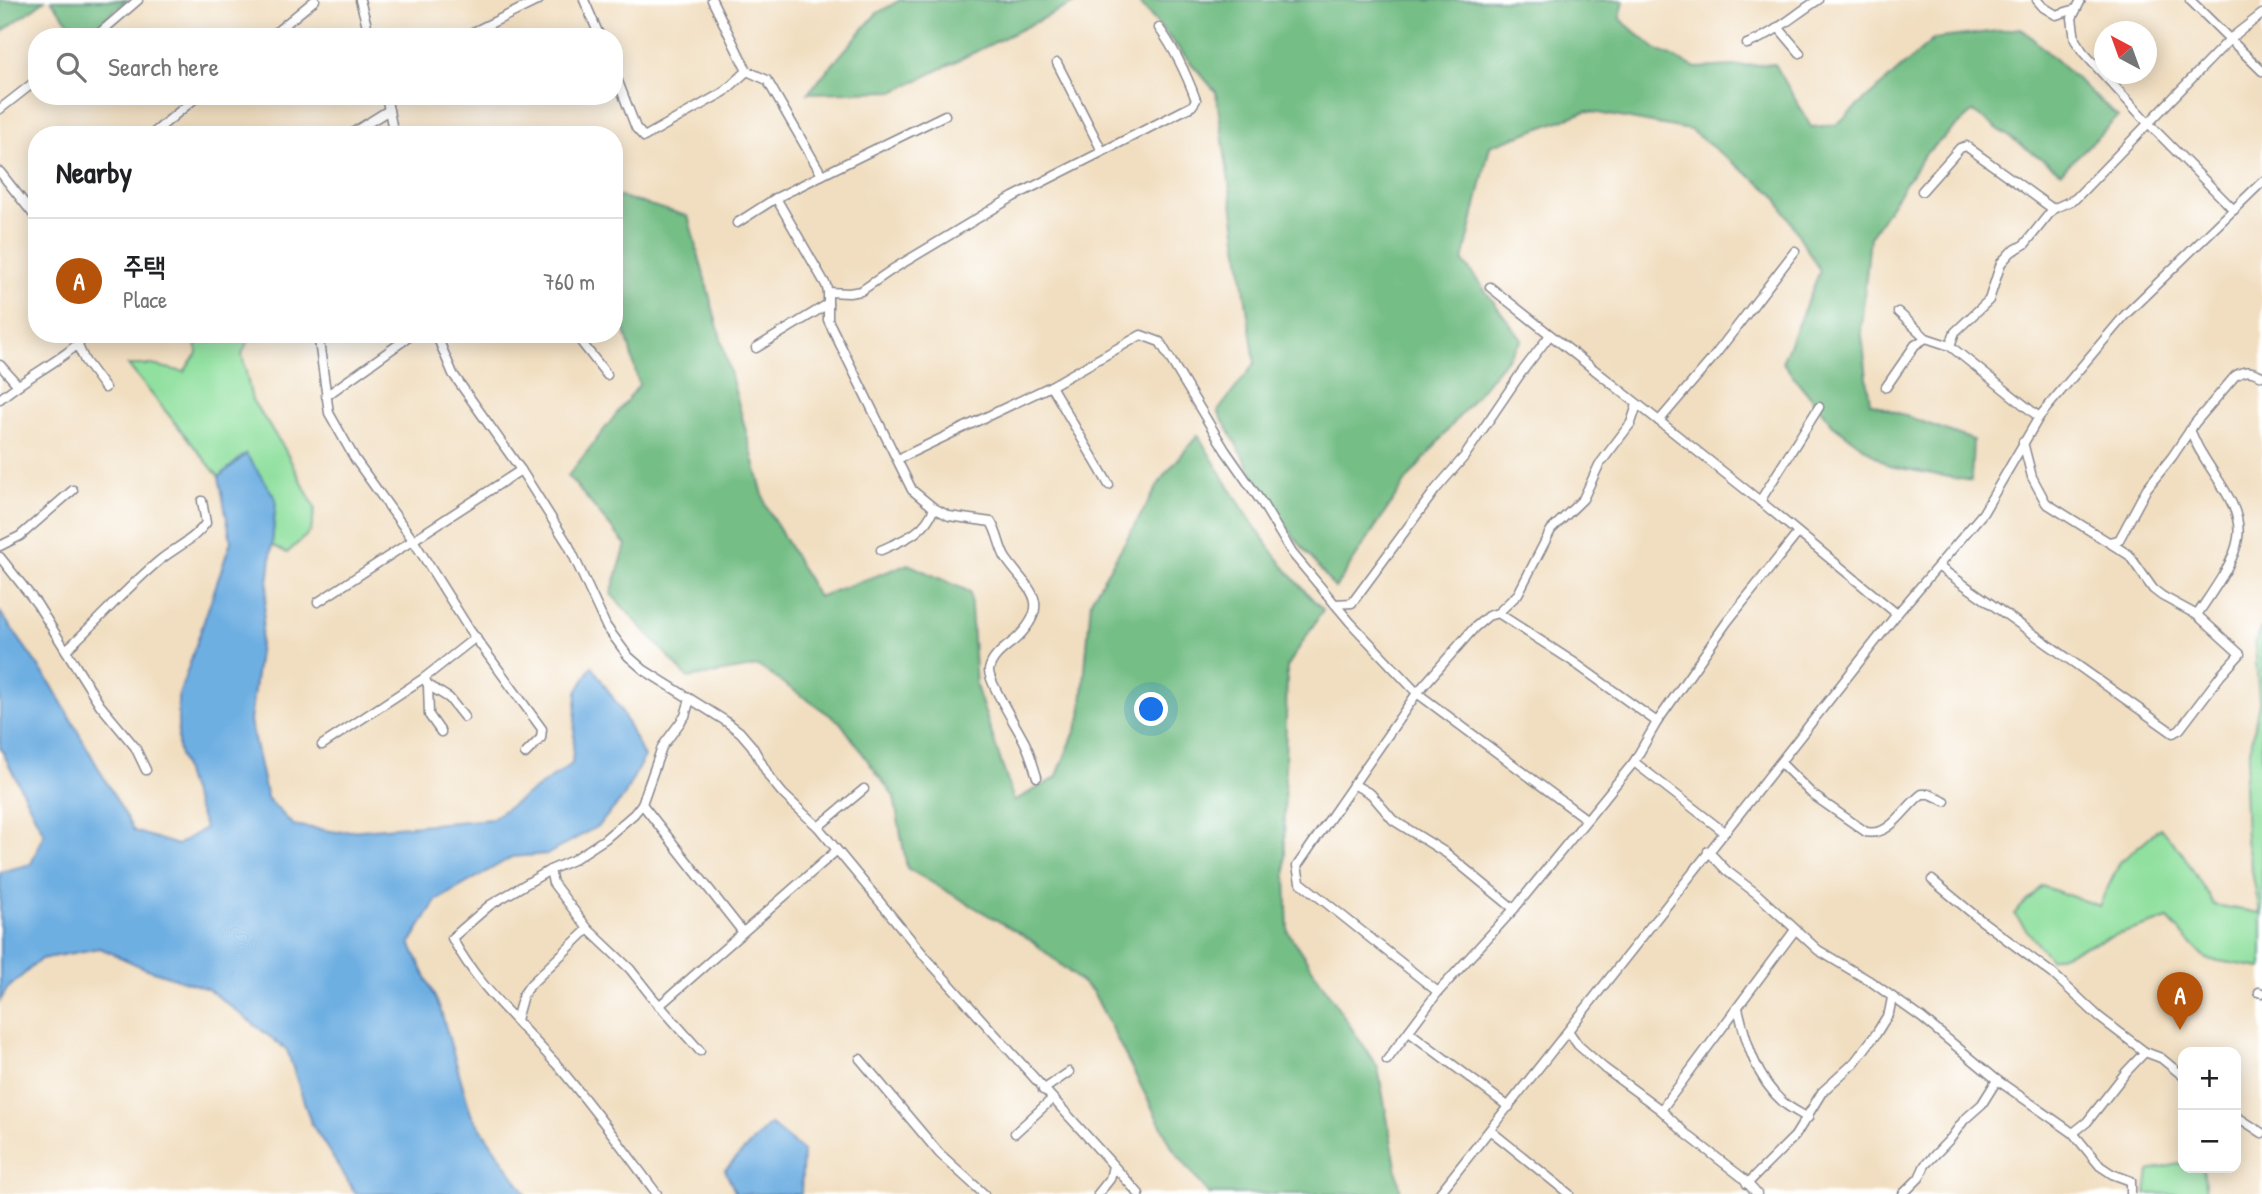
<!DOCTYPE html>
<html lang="en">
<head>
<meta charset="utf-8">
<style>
  body { margin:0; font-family:"Patrick Hand","Poor Story",sans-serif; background:#f6f6f6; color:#202124 }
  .controls { position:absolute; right:21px; bottom:21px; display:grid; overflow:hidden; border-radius:14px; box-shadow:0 4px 18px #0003 }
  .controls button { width:63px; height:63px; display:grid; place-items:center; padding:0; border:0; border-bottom:2px solid #e0e0e0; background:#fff; color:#202124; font:35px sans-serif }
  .compass { position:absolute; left:2094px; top:21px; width:63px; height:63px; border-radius:50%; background:#fff; box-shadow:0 4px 18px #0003; rotate:319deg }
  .you { position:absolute; left:1152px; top:710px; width:24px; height:24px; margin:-18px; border:5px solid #fff; border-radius:50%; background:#1a73e8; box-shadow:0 0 0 10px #1a73e833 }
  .badge { display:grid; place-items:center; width:46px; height:46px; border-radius:50%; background:#b45309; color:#fff; font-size:23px; font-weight:700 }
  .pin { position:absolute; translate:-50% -58px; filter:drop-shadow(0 2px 4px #0008) }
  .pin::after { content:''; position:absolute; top:37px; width:24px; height:21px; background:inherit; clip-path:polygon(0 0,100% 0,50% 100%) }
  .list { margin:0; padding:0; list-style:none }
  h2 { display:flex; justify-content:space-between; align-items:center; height:91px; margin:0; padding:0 28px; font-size:30px }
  h2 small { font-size:23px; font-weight:400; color:#757577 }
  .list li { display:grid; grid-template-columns:46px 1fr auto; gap:21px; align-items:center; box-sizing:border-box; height:126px; padding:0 28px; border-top:2px solid #e0e0e0 }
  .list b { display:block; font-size:26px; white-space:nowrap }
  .list p { margin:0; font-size:23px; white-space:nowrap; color:#757577 }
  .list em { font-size:23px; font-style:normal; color:#757577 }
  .icon { flex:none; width:38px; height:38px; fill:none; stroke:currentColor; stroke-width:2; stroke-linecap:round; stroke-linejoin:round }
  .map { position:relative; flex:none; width:2262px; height:1194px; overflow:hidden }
  .search { position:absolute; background:#fff; box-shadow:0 4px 18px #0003; left:28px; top:28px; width:595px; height:77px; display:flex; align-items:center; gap:18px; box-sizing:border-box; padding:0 24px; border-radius:28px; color:#757577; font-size:26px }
  .panel { position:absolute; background:#fff; box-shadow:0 4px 18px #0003; left:28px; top:126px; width:595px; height:217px; border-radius:28px }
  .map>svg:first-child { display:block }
  .green { fill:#90e09f; stroke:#56887e; stroke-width:2 }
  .forest { fill:#74be86; stroke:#487672; stroke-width:2 }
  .water { fill:#6eafe2; stroke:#446fa0; stroke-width:2 }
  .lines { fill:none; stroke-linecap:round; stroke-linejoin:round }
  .street-casing { stroke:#86868f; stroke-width:11 }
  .street { stroke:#fff; stroke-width:8 }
</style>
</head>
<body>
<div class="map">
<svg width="2262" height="1194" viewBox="0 0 2262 1194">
  <rect width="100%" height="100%" fill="#fff"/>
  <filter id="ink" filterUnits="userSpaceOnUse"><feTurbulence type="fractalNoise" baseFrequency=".0143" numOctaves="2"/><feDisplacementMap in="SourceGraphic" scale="14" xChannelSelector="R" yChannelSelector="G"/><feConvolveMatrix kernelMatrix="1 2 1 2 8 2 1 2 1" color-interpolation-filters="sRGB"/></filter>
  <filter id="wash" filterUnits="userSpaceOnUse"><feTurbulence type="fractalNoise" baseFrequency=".00686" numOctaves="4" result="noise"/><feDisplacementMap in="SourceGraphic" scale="28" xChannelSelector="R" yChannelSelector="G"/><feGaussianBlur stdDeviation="1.57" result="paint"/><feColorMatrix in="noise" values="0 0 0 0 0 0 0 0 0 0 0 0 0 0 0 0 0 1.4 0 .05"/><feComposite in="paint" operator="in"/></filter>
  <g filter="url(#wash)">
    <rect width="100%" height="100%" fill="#f1dec0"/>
    <!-- green -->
    <g class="green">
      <polygon points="196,334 251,334 242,354 252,400 284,448 315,508 311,531 287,553 272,545 276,499 245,454 219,477 128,365 152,365 184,372 197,353"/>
      <polygon points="2262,626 2262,968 2206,959 2168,919 2116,935 2050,959 2014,914 2042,886 2099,906 2120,862 2160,828 2183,854 2214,905 2260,913 2246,840 2244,783 2259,702 2255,644"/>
      <polygon points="2183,1163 2183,1168 2203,1168 2206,1194 2146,1194 2149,1171"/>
    </g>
    <!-- forest -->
    <g class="forest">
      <polygon points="0,0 45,0 0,33"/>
      <polygon points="51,0 127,0 83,37 80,37"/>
      <polygon points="900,0 1080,0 896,91 808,93 876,14"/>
      <polygon points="1137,0 1624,0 1620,19 1655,49 1696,68 1775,64 1811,127 1836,125 1934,39 2021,28 2118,117 2061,172 1973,112 1925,154 1870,237 1861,327 1870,403 1973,440 1971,481 1889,466 1833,425 1782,362 1820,271 1774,194 1690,130 1587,111 1490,146 1463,261 1522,340 1406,481 1335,588 1291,533 1258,484 1218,411 1255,363 1216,92"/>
      <path d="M614,195L688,216L766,506L818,597L908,564L970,592L976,686L1014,801L1056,778L1081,717L1091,600L1163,477L1198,435C1235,497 1271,559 1323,610L1287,667L1284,820L1288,932L1378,1068L1401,1194H1209L1173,1149L1093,992L1031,940L907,868L894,797L840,722L758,666L688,678L611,594L626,545L568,476L639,385L622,318L614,311Z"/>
    </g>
    <!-- water -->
    <g class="water">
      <polygon points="246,454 276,499 270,567 250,721 267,798 293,825 337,832 491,819 572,764 577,692 592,666 621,710 644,757 623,798 598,826 548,854 512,857 436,901 410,943 440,1008 471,1114 526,1194 356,1194 311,1123 287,1050 208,989 144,968 100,948 41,959 7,989 0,1001 0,872 31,864 44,834 0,747 0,612 51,684 134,831 177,845 205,828 189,786 178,748 178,698 231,541 219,477"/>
      <polygon points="770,1124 803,1151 801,1194 736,1194 725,1170"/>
    </g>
  </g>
  <g filter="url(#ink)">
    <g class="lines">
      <defs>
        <g id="street">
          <polyline points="360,0 370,37"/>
          <polyline points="584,0 600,37"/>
          <polyline points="712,0 747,71 767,80 822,175 776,198 737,223"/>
          <polyline points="2037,0 2043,7 2056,15 2076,9"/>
          <polyline points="2081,0 2072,18 2075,40 2083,52 2149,124 2234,210"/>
          <polyline points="2190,0 2262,71"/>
          <polyline points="1778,27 1800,53"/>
          <polyline points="95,37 138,0"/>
          <polyline points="270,37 315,0"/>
          <polyline points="463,37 539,0"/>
          <path d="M1747,44C1774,34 1794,15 1818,0"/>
          <polyline points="1057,63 1102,151"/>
          <polyline points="614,71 636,128 644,137 724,92 747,71"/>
          <polyline points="386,96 394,135"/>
          <polyline points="0,109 37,80"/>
          <polyline points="151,135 198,96"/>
          <polyline points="349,135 389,110"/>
          <polyline points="0,172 37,219"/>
          <polyline points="822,175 945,115"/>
          <polyline points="1922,191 1960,148 1966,146 2053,209"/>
          <path d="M776,198L826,285L828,292V320L912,490L934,508L949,516L991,522C998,533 999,546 1005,557C1025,588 1055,600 1017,638C1007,647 992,655 989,670C988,681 1018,729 1024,741C1030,752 1033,765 1037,777"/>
          <polyline points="1490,287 1760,501 1897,614"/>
          <path d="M828,292L849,293L861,291L893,269L1013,197L1192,106L1196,100C1186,73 1176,51 1159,28"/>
          <polyline points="1898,312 1926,338 1950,346 2039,417"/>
          <polyline points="318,334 329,413 355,459 413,540 469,629 542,729 541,738 525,754"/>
          <polyline points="436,334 453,374 521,470 569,546 606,626 628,656 644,670 724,720 740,732 752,746 770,778 783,794 818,827 927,959 1139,1194"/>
          <polyline points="575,334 607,375"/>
          <polyline points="78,346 85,361 105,388"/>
          <polyline points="1950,346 1955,332 1989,300 2001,263 2011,252 2025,244 2053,209 2075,199 2231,38 2262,14"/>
          <polyline points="756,348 828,304"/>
          <polyline points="0,365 17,384"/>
          <polyline points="1051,386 1109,485"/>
          <polyline points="1886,387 1915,345 1926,338"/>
          <polyline points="326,396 413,334"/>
          <path d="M0,399C27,376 67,358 88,334"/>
          <polyline points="1659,421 1712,359 1795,251"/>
          <path d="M2190,430C2194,438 2197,447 2202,454C2216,479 2243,508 2238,538C2235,562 2210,595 2197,615"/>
          <polyline points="898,459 1051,386 1141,335 1160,342 1225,450 1262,503 1292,553 1350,622 1417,693 1586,819"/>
          <polyline points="1760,501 1819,407"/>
          <path d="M2109,542L2119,540L2147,488L2172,457L2195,423L2235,376C2245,369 2252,371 2262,376"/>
          <polyline points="0,546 20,536 73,490"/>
          <path d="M881,550C903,540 925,533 934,508"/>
          <polyline points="0,557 37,604 100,705 135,747 146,770"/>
          <polyline points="1939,567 2173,733 2180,729 2221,675 2240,654 2197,615 2162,596 2153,589 2129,555 2046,503 2032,477 2023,442"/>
          <polyline points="318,602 521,470"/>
          <polyline points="1335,604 1352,603 1436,489 1464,457 1521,373 1550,335"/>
          <polyline points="1498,613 1518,594 1551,530 1583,499 1599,465 1631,423 1637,405"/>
          <path d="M66,650C98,621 127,587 160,560C176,547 194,540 206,523L202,501"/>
          <polyline points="424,678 428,685 449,698 464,717"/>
          <polyline points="428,685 429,715 441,732"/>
          <polyline points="322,745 424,678 476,637"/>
          <polyline points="1634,762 1724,832"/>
          <path d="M1781,763L1813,795L1866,832C1891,837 1904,807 1922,794H1930L1945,801"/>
          <polyline points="1353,784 1371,794 1393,820 1446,853 1514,909"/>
          <polyline points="642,804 742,931"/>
          <polyline points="818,827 864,789"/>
          <polyline points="1708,851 1727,871 1757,894 1818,950 1873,983 1922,1018 1997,1080 2073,1133 2100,1166 2112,1174 2131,1181 2131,1194"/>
          <polyline points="550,870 553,883 588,929 630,969 652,997 700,1051"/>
          <polyline points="1932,880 1978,918 2053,974 2099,1017 2145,1052"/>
          <polyline points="1438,992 1300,882 1297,866 1417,693 1474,628 1488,616 1498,613 1572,661 1657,722"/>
          <polyline points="2259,992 2262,993"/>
          <polyline points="659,1006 836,851"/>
          <path d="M1738,1008C1746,1042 1756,1079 1784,1103C1791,1109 1800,1113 1808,1118"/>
          <polyline points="516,1020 523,995 530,985 588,929"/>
          <polyline points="1409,1032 1509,1107"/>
          <polyline points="1569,1032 1578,1045 1604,1068 1661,1110 1685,1133 1743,1178 1757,1194"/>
          <polyline points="860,1059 939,1153 984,1194"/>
          <polyline points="1387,1060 1438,992 1514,909 1634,762 1657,722 1727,622 1798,533"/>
          <polyline points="1043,1090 1069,1072"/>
          <polyline points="1661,1110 1795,930"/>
          <polyline points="2236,1116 2262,1133"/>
          <polyline points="1491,1131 1569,1194"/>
          <polyline points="1015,1133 1052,1099"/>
          <polyline points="2073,1133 2087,1122 2127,1071 2145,1052 2161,1058 2183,1076"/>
          <polyline points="1747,1184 1795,1136 1822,1092 1854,1063 1876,1034 1889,1013 1892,998"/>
          <path d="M657,1194C625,1151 593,1107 558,1066C521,1024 478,987 452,938L490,905L550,870L573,860L605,839L634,814L642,804L662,747L685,716L690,699"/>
          <polyline points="1098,1194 1110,1179 1113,1166"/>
          <polyline points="1439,1194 1897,614 1983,513 2039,417 2125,315 2262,182"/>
          <polyline points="1903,1194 1919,1178 1925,1165 1951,1138 1964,1120 1982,1104 1997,1080"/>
        </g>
      </defs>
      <!-- street casing -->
      <use href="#street" class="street-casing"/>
      <!-- street -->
      <use href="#street" class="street"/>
    </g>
  </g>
</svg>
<div class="controls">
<button>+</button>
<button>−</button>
</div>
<svg class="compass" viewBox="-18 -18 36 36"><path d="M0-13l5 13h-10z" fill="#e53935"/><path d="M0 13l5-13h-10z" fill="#757577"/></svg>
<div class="you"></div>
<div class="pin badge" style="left:2180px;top:1030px">A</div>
<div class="search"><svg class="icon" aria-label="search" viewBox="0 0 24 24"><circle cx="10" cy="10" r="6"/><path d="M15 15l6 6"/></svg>Search here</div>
<section class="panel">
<h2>Nearby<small></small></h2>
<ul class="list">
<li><span class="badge">A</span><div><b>주택</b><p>Place</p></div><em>760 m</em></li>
</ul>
</section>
</div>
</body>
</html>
